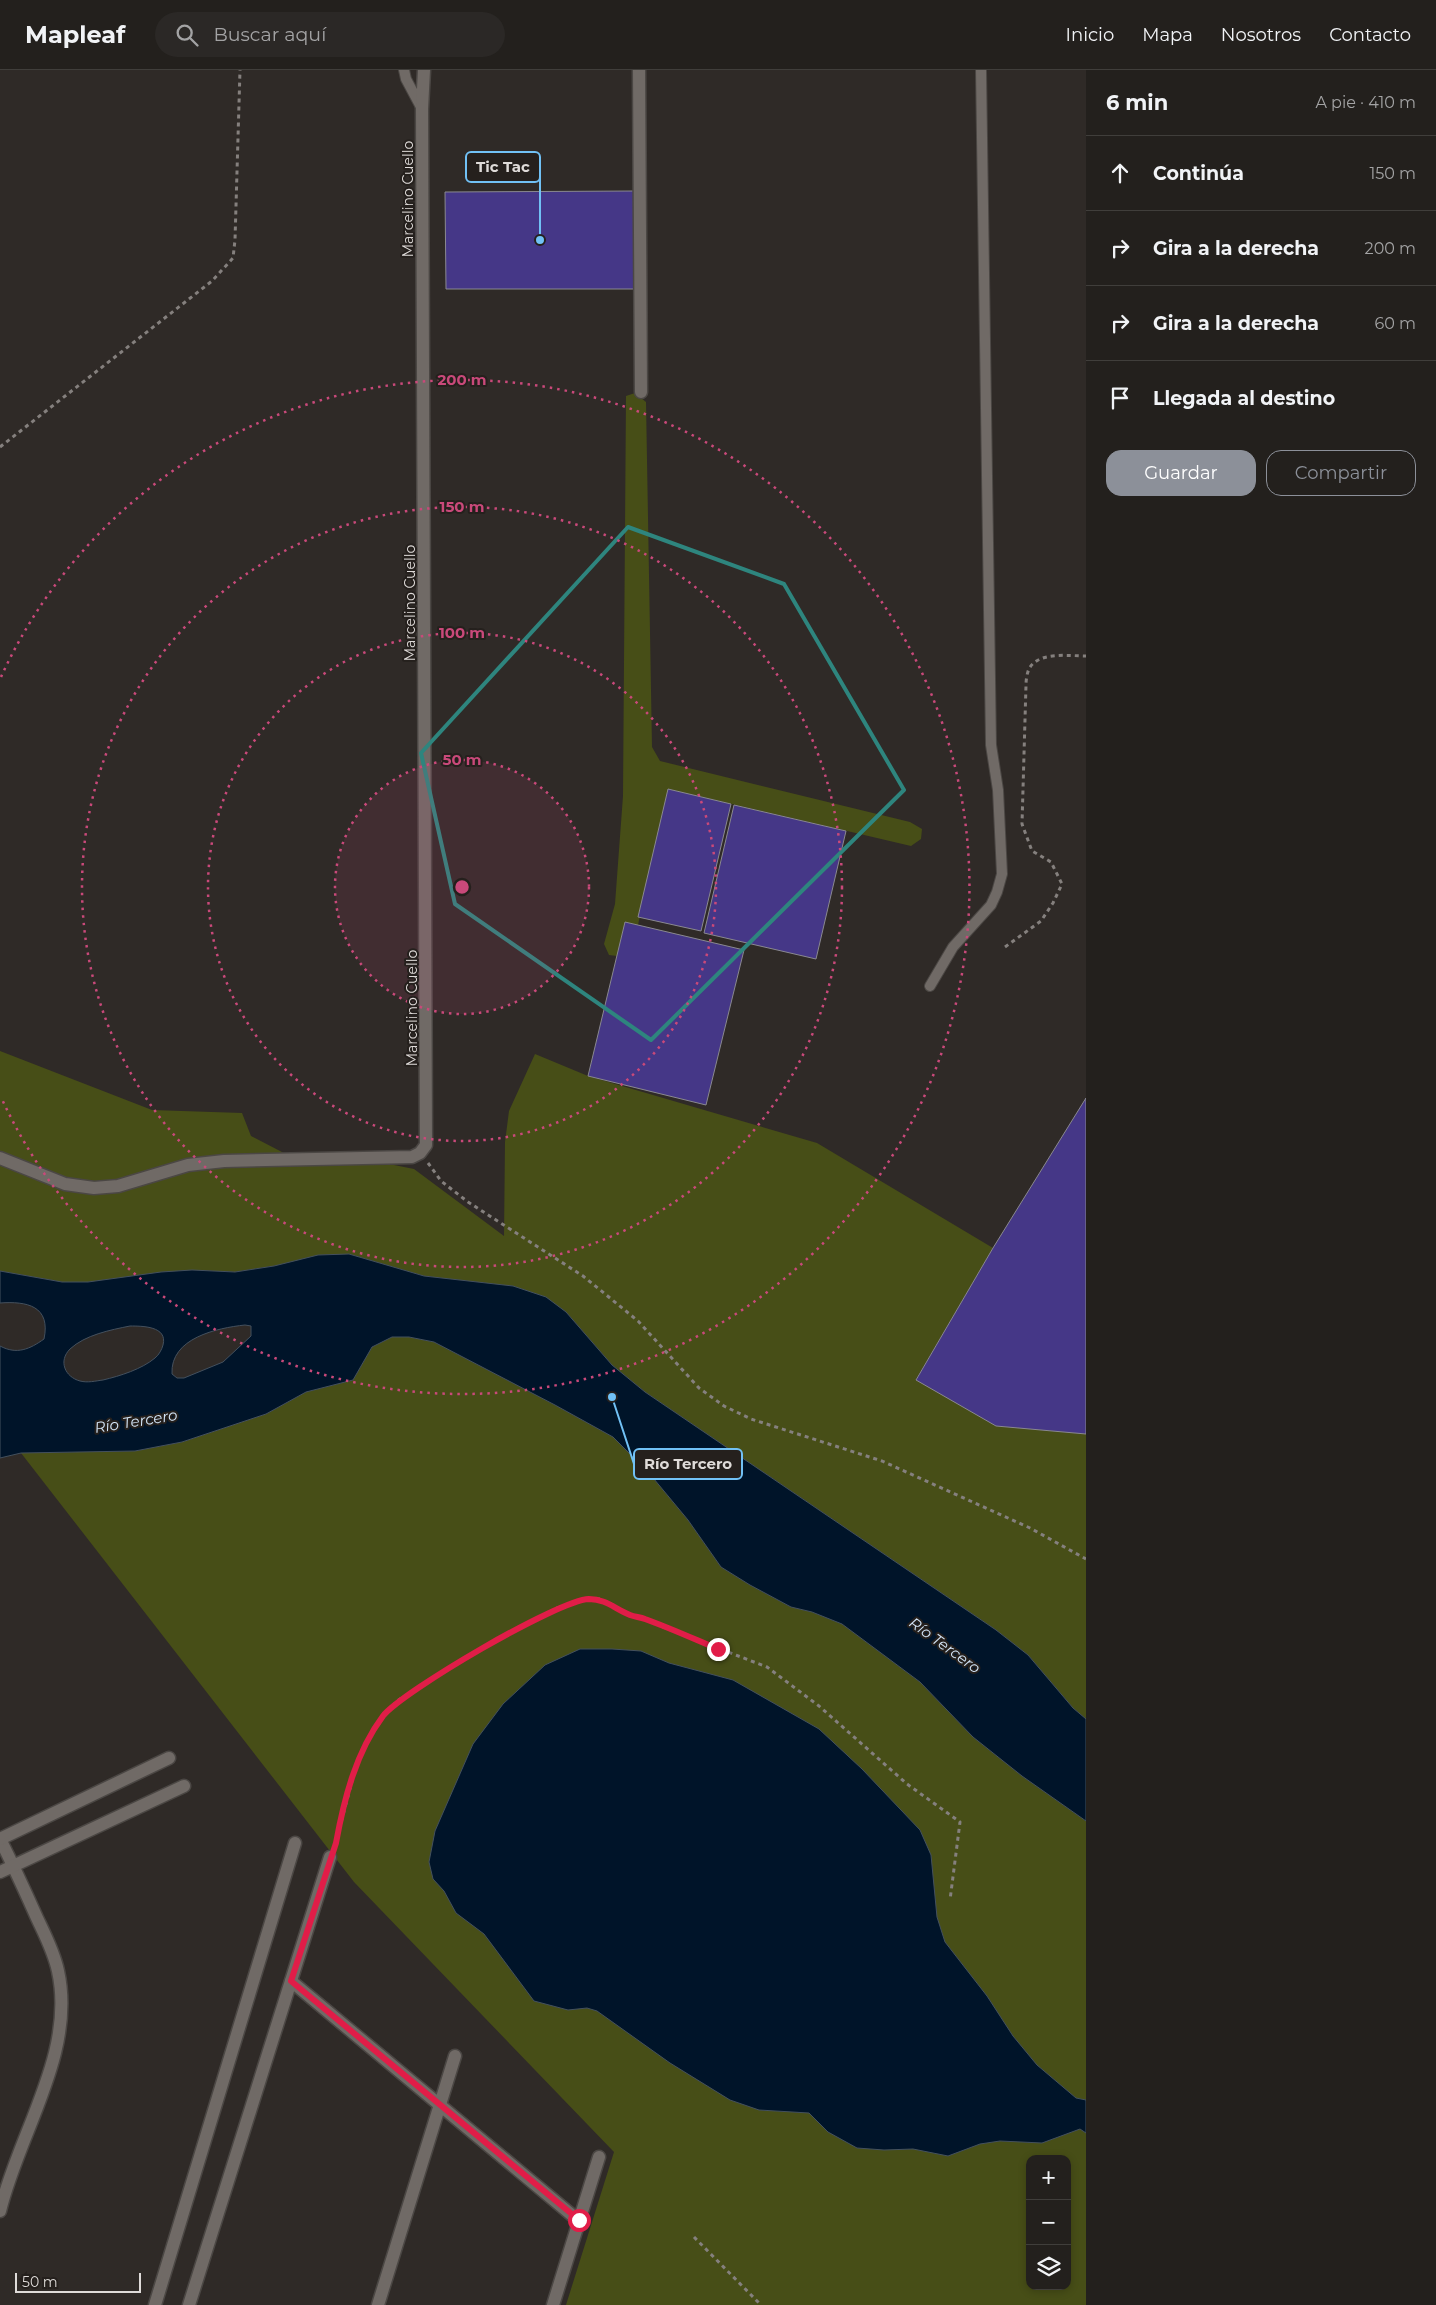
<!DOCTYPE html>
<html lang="es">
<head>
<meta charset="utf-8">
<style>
  body { margin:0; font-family:Montserrat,sans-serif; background:#2b2826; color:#f1f3f6 }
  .controls { position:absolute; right:15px; bottom:15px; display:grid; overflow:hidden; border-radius:10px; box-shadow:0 2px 8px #0003 }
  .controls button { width:45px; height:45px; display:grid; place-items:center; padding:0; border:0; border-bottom:1px solid #403e3b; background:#23201d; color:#f1f3f6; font:25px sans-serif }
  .scale { position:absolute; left:15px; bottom:12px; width:126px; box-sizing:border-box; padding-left:5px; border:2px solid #dfdbd9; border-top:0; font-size:14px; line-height:18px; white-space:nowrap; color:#dfdbd9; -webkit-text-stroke:4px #25201d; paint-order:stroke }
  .stop { position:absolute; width:15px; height:15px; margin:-11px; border:4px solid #e11d48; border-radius:50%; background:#fff }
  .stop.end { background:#e11d48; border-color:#fff; box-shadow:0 1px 5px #0008 }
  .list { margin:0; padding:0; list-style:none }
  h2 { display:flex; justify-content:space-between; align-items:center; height:65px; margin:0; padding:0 20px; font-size:21px }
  h2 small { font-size:16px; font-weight:400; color:#a3a3a4 }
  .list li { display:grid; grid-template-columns:32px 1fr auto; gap:15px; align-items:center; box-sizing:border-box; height:75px; padding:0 20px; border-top:1px solid #403e3b }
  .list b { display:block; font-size:19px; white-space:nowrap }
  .list em { font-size:16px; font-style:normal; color:#a3a3a4 }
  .actions { display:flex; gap:10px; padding:15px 20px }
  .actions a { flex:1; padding:11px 0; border:1px solid #8c9099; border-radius:15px; text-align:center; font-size:18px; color:#8c9099 }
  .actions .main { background:#8c9099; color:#fff }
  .icon { flex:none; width:28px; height:28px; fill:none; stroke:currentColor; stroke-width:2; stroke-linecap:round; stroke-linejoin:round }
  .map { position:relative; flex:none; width:1086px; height:2235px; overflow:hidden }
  header { display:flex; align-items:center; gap:30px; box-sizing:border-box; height:70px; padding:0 25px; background:#23201d; border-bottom:1px solid #403e3b }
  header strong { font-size:24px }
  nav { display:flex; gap:28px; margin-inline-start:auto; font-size:18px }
  .search { width:350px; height:45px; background:#2b2826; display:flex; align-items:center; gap:12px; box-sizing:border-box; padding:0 18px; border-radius:28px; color:#a3a3a4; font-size:19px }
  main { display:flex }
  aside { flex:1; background:#23201d }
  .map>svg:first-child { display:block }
  .green { fill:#474e17; fill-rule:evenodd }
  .water { fill:#001429; stroke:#43505e; fill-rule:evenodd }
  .building { fill:#453787; stroke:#8a8990 }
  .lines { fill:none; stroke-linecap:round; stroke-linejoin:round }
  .lane-casing { stroke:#4b4744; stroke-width:12 }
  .street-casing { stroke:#4b4744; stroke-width:15 }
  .path { stroke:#85807e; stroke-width:3; stroke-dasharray:4 4; stroke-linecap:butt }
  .lane { stroke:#706a66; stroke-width:10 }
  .street { stroke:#706a66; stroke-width:12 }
  .route { stroke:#e11d48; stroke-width:6 }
  .marked { fill:none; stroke:#2e857e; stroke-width:4; stroke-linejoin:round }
  .ring { fill:none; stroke:#c9497a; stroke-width:2.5; stroke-dasharray:2.5 5 }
  .labels { text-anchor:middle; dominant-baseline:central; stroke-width:4; stroke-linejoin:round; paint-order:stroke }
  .street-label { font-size:14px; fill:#dfdbd9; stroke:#25201d }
  .water-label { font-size:15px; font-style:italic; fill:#d4e6f9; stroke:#25201d }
  .centre { fill:#c9497a; stroke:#25201d; stroke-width:2.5 }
  .ring-label { font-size:15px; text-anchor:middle; font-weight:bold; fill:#c9497a; stroke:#25201d; stroke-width:4; stroke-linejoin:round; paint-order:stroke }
  .leader { fill:none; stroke:#71c1f5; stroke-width:2 }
  .callout-dot { fill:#71c1f5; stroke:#25201d; stroke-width:2 }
  .callout { fill:#25201d; stroke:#71c1f5; stroke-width:2 }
  .callout-label { font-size:15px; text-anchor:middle; font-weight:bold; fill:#dfdbd9 }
</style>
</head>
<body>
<header>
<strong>Mapleaf</strong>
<div class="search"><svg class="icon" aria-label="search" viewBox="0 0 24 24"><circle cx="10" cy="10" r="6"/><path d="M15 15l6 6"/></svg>Buscar aquí</div>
<nav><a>Inicio</a><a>Mapa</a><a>Nosotros</a><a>Contacto</a></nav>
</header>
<main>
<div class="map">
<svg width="1086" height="2235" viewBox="0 0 1086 2235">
  <rect width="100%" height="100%" fill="#2f2a27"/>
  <!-- green -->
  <g class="green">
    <polygon points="635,323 646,332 652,677 660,691 910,752 922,759 921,769 911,776 668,719 638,855 625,852 617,886 609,885 604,874 615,834 623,726 626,326"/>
    <polygon points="0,981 152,1040 242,1043 251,1066 307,1095 348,1093 394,1095 414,1099 504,1166 505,1072 509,1041 535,984 588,1006 817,1073 993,1178 916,1309 996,1356 1086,1364 1086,1649 1073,1638 1028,1585 996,1560 645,1322 612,1295 566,1242 513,1216 424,1206 349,1184 235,1202 192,1200 88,1212 62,1212 0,1201"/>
    <path d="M392,1267H409L434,1272L555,1335L613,1367L649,1403L688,1450L721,1497L750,1515L791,1537L812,1542L842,1554L920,1612L973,1667L1022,1706L1086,1751V2235H566L614,2082L354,1812L21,1383L135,1381L182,1372L266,1344L306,1322L353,1310L372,1277ZM1030,2089H1067V2216H1030Z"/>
  </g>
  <!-- water -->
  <g class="water">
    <path d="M349,1184L424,1206L513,1216L546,1227L566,1242L612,1295L645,1322L996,1560L1028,1585L1073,1638L1086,1649V1751L1022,1706L973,1667L920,1612L842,1554L812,1542L791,1537L750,1515L721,1497L688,1450L649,1403L613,1367L555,1335L434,1272L409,1267H392L372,1277L353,1310L306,1322L266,1344L182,1372L135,1381L21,1383L0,1388V1276C17,1285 30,1279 44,1269C51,1236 27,1231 0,1233V1201L62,1212H88L161,1202L192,1200L235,1202L274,1196L318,1185ZM245,1255L251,1256V1266L223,1292L184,1308H177L172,1304C170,1268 217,1258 245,1255ZM130,1256C142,1256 168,1256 163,1275C162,1279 159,1285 155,1288C142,1299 120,1306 103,1310C95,1311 88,1313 80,1311C65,1307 58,1291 70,1279C85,1265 110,1260 130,1256Z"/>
    <polygon points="580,1579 612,1579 641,1581 669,1593 733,1610 819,1659 862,1699 920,1760 931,1785 937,1847 945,1872 987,1926 1013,1966 1037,1995 1076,2028 1086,2030 1086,2063 1080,2059 1042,2073 1000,2071 980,2074 948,2086 913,2079 884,2080 857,2078 828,2062 809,2043 759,2040 730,2030 670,1993 597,1941 587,1938 568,1940 534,1931 484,1864 456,1843 444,1821 433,1809 429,1792 435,1761 473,1674 503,1634 545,1595"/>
  </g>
  <!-- building -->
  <g class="building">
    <polygon points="634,121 634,219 446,219 445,122"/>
    <polygon points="668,719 731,734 701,861 638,847"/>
    <polygon points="734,735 846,761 816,889 704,863"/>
    <polygon points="625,852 744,880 706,1035 588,1006"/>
    <polygon points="1086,1028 1086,1364 996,1356 916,1310 993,1178"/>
  </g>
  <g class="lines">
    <defs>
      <g id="lane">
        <polyline points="404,0 406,9 422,39"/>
        <polyline points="930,916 953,877 991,835 997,822 1002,804 998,720 991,675 981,0"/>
      </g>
      <g id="street">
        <polyline points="639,0 641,322"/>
        <polyline points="0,1088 65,1114 94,1118 118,1116 188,1095 224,1091 412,1087 420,1083 426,1075 422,39 424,0"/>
        <path d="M0,1769C13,1795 25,1821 37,1848C45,1865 54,1882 58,1901C76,1983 19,2062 0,2141"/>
        <polyline points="0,1769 169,1688"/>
        <polyline points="0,1802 184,1716"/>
        <polyline points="291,1911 579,2151"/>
        <polyline points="155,2235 295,1773"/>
        <polyline points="189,2235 330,1787"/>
        <polyline points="378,2235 455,1986"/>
        <polyline points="553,2235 599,2087"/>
      </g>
    </defs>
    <!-- lane casing -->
    <use href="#lane" class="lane-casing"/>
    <!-- street casing -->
    <use href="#street" class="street-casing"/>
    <!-- path -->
    <g class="path">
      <polyline points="0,377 212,211 233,188 235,170 240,0"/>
      <path d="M1005,877L1041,851L1053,833L1062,814L1051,792L1032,781L1022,754L1026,615C1026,610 1027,603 1029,599C1038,581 1070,586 1086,586"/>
      <polyline points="428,1093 441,1111 468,1132 583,1206 610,1228 638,1251 699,1318 724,1336 751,1349 882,1391 1030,1458 1086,1489"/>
      <polyline points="335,1775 356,1696 370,1667 384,1646 397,1631 483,1578 557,1538 588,1529 599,1529 611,1534 630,1545 645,1548 663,1557 767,1597 819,1636 907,1714 960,1752 950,1830"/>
      <polyline points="694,2167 761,2235"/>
    </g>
    <!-- lane -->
    <use href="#lane" class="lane"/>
    <!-- street -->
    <use href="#street" class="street"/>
  </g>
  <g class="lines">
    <!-- route -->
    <path class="route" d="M579,2150L291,1911L336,1773C344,1729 356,1682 383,1646C403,1621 558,1530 589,1529C606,1529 615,1539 630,1545C635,1547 640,1547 645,1549C670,1558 694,1569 718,1579"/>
  </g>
  <!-- marked area -->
  <path class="marked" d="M628,457L784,514L904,720L651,970L455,834L421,683Z"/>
  <!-- distance rings -->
  <circle cx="462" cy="817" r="127" fill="#c9497a" fill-opacity=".12"/>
  <g class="ring">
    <circle cx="462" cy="817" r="127"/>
    <circle cx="462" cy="817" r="254"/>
    <circle cx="462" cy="817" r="380"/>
    <path d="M1 607A507 507 0 1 1 1 1027"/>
  </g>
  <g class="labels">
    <!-- street labels -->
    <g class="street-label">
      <text transform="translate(408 129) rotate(-90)">Marcelino Cuello</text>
      <text transform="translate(410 533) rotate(-90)">Marcelino Cuello</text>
      <text transform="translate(412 938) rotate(-90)">Marcelino Cuello</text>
    </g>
    <!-- water labels -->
    <g class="water-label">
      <text transform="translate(136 1351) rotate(-9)">Río Tercero</text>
      <text transform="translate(945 1575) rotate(36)">Río Tercero</text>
    </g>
  </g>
  <circle cx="462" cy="817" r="8" class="centre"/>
  <g class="ring-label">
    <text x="462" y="315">200 m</text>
    <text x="462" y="442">150 m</text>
    <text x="462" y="568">100 m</text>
    <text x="462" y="695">50 m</text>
  </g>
  <!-- callouts -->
  <path class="leader" d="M540 170L540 97M612 1327L634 1394"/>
  <g class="callout-dot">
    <circle cx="540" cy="170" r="5"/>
    <circle cx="612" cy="1327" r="5"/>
  </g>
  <g class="callout">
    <rect x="466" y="82" width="74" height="30" rx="5"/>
    <rect x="634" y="1379" width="108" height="30" rx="5"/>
  </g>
  <g class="callout-label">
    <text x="503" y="102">Tic Tac</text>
    <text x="688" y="1399">Río Tercero</text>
  </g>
</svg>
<div class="controls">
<button>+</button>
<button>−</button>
<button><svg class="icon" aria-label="layers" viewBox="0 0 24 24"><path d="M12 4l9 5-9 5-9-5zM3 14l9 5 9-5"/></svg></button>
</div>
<div class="scale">50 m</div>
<div class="stop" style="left:579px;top:2150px"></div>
<div class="stop end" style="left:718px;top:1579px"></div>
</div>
<aside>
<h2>6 min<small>A pie · 410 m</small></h2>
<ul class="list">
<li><svg class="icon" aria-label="ahead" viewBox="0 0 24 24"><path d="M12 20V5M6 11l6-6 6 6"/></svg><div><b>Continúa</b></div><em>150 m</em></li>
<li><svg class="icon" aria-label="right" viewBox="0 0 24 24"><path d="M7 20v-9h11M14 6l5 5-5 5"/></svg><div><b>Gira a la derecha</b></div><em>200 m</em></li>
<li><svg class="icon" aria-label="right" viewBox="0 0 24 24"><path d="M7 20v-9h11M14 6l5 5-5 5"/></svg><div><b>Gira a la derecha</b></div><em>60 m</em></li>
<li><svg class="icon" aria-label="arrive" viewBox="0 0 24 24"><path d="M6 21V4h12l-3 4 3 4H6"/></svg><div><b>Llegada al destino</b></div></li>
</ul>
<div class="actions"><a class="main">Guardar</a><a>Compartir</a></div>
</aside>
</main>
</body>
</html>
